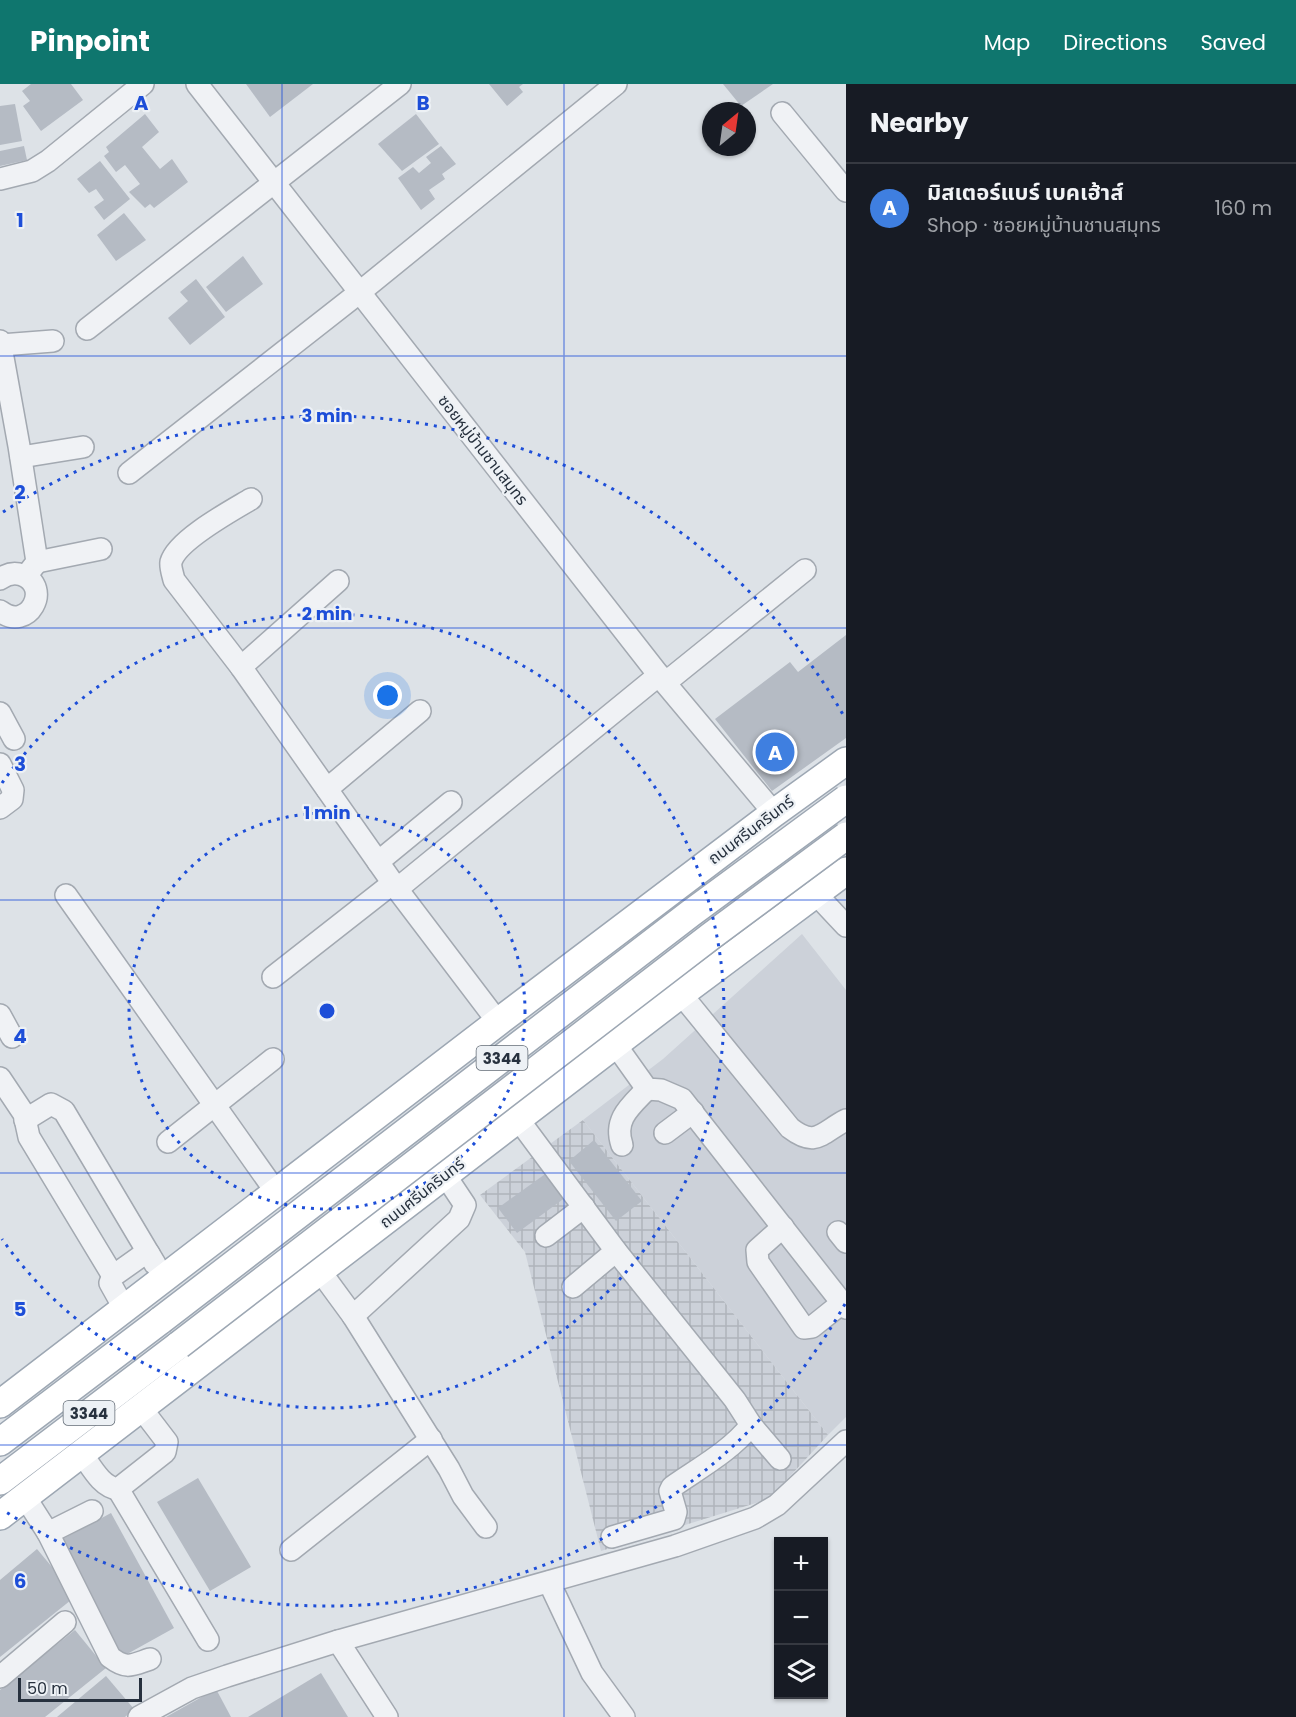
<!DOCTYPE html>
<html lang="en">
<head>
<meta charset="utf-8">
<style>
  body { margin:0; font-family:Poppins,"Noto Sans Thai",sans-serif; background:#242831; color:#f1f3f6 }
  .controls { position:absolute; right:18px; bottom:18px; display:grid; overflow:hidden; border-radius:0px; box-shadow:0 2px 4px #0004 }
  .controls button { width:54px; height:54px; display:grid; place-items:center; padding:0; border:0; border-bottom:2px solid #363941; background:#171b24; color:#f1f3f6; font:30px sans-serif }
  .compass { position:absolute; left:702px; top:18px; width:54px; height:54px; border-radius:50%; background:#171b24; box-shadow:0 2px 4px #0004; rotate:29deg }
  .scale { position:absolute; left:18px; bottom:15px; width:124px; box-sizing:border-box; padding-left:6px; border:3px solid #27313e; border-top:0; font-size:16px; line-height:21px; white-space:nowrap; color:#27313e; -webkit-text-stroke:4px #edf1f5; paint-order:stroke }
  .you { position:absolute; left:388px; top:612px; width:21px; height:21px; margin:-15px; border:4px solid #fff; border-radius:50%; background:#1a73e8; box-shadow:0 0 0 9px #1a73e833 }
  .badge { display:grid; place-items:center; width:39px; height:39px; border-radius:50%; background:#0f766e; color:#fff; font-size:20px; font-weight:700 }
  .pin { position:absolute; translate:-50% -50%; border:3px solid #fff; box-shadow:0 2px 6px #0006 }
  .list { margin:0; padding:0; list-style:none }
  h2 { display:flex; justify-content:space-between; align-items:center; height:78px; margin:0; padding:0 24px; font-size:26px }
  h2 small { font-size:20px; font-weight:400; color:#9ea1a6 }
  .list li { display:grid; grid-template-columns:39px 1fr auto; gap:18px; align-items:center; box-sizing:border-box; height:90px; padding:0 24px; border-top:2px solid #363941 }
  .list b { display:block; font-size:22px; white-space:nowrap }
  .list p { margin:0; font-size:20px; white-space:nowrap; color:#9ea1a6 }
  .list em { font-size:20px; font-style:normal; color:#9ea1a6 }
  .icon { flex:none; width:33px; height:33px; fill:none; stroke:currentColor; stroke-width:2; stroke-linecap:round; stroke-linejoin:round }
  .map { position:relative; flex:none; width:846px; height:1633px; overflow:hidden }
  header { display:flex; align-items:center; gap:36px; box-sizing:border-box; height:84px; padding:0 30px; background:#0f766e; color:#fff }
  header strong { font-size:28px }
  nav { display:flex; gap:33px; margin-inline-start:auto; font-size:21px }
  main { display:flex }
  aside { flex:1; background:#171b24 }
  .map>svg:first-child { display:block }
  .built { fill:#ccd1d9 }
  .industrial { fill:url(#industrial-grid) }
  .building { fill:#b5bbc4 }
  .lines { fill:none; stroke-linecap:round; stroke-linejoin:round }
  .minor-casing { stroke:#a3a9b1; stroke-width:24 }
  .major-casing { stroke:#9da7b3; stroke-width:30 }
  .minor { stroke:#f0f2f5; stroke-width:21 }
  .major { stroke:#fff; stroke-width:27 }
  .major-bridge-casing { stroke:#9da7b3; stroke-width:30; stroke-linecap:butt }
  .major-bridge { stroke:#fff; stroke-width:27 }
  .grid { fill:none; stroke:#1d4ed8; stroke-width:1.5; stroke-opacity:0.55 }
  .ring { fill:none; stroke:#1d4ed8; stroke-width:3; stroke-dasharray:3 6 }
  .labels { text-anchor:middle; dominant-baseline:central; stroke-width:4.5; stroke-linejoin:round; paint-order:stroke }
  .shield { fill:#edf1f5; stroke:#626b75; stroke-width:1.5 }
  .shield-label { font-size:15px; font-weight:bold; fill:#27313e }
  .street-label { font-size:16px; fill:#27313e; stroke:#edf1f5 }
  .grid-label { font-size:20px; text-anchor:middle; font-weight:bold; fill:#1d4ed8; stroke:#edf1f5; stroke-width:4.5; stroke-linejoin:round; paint-order:stroke }
  .centre { fill:#1d4ed8; stroke:#edf1f5; stroke-width:3 }
  .ring-label { font-size:18px; text-anchor:middle; font-weight:bold; fill:#1d4ed8; stroke:#edf1f5; stroke-width:4.5; stroke-linejoin:round; paint-order:stroke }
</style>
</head>
<body>
<header>
<strong>Pinpoint</strong>
<nav><a>Map</a><a>Directions</a><a>Saved</a></nav>
</header>
<main>
<div class="map">
<svg width="846" height="1633" viewBox="0 0 846 1633">
  <defs>
    <pattern id="industrial-grid" width="8" height="8" patternUnits="userSpaceOnUse" patternTransform="scale(1.5)"><rect width="8" height="8" fill="#ccd1d9"/><path d="M0 4h8M4 0v8" fill="none" stroke="#afb4bb"/></pattern>
  </defs>
  <rect width="100%" height="100%" fill="#dde2e7"/>
  <!-- built -->
  <polygon class="built" points="802,850 846,906 846,1333 828,1351 583,1036 663,975"/>
  <!-- industrial -->
  <polygon class="industrial" points="583,1036 828,1351 769,1415 601,1467 525,1168 480,1111"/>
  <!-- building -->
  <g class="building">
    <polygon points="31,0 71,0 83,16 41,47 23,22 30,17 22,7"/>
    <polygon points="246,0 313,0 270,33"/>
    <polygon points="489,0 523,0 519,3 523,8 507,22"/>
    <polygon points="723,0 773,0 741,22"/>
    <polygon points="15,20 22,57 0,61 0,22"/>
    <polygon points="145,30 159,48 142,63 160,85 172,75 188,98 154,124 150,120 145,124 129,108 140,100 125,81 116,88 104,72 109,68 106,63"/>
    <polygon points="416,30 439,60 402,87 378,60"/>
    <polygon points="24,62 27,76 0,82 0,67"/>
    <polygon points="441,62 456,80 442,90 445,95 429,106 435,115 421,126 398,94 413,83 419,89 431,79 426,73"/>
    <polygon points="100,77 130,115 104,136 94,123 104,116 96,105 89,109 77,95"/>
    <polygon points="124,129 146,156 116,177 97,151"/>
    <polygon points="243,172 263,200 226,228 206,203"/>
    <polygon points="196,195 225,233 190,261 168,234 188,217 180,208"/>
    <polygon points="846,551 846,654 772,707 715,635 790,578 798,588"/>
    <polygon points="594,1056 642,1117 616,1137 569,1077"/>
    <polygon points="548,1088 566,1113 517,1149 498,1124"/>
    <polygon points="198,1394 251,1483 210,1507 157,1418"/>
    <polygon points="111,1429 174,1544 120,1574 57,1458"/>
    <polygon points="37,1465 76,1512 0,1573 0,1496"/>
    <polygon points="75,1546 106,1584 45,1633 0,1633 0,1606"/>
    <polygon points="321,1589 348,1633 248,1633"/>
    <polygon points="106,1592 134,1625 125,1633 57,1633"/>
    <polygon points="216,1605 231,1633 166,1633"/>
  </g>
  <g class="lines">
    <defs>
      <g id="minor">
        <polyline points="197,0 665,599 774,729"/>
        <polyline points="782,29 846,107"/>
        <polyline points="0,95 32,87 48,77 143,0"/>
        <polyline points="87,245 400,0"/>
        <polyline points="0,257 19,362 37,478 26,492"/>
        <polyline points="1,261 53,257"/>
        <polyline points="21,373 83,363"/>
        <polyline points="129,389 360,208 616,0"/>
        <path d="M251,415C231,427 177,456 171,478C170,483 173,491 174,496L241,583L397,805L498,938"/>
        <polyline points="37,478 101,465"/>
        <path d="M0,495C7,490 14,488 22,491C53,503 28,549 0,527"/>
        <polyline points="241,583 338,497"/>
        <polyline points="665,599 805,486"/>
        <polyline points="0,629 14,655"/>
        <polyline points="0,680 13,706 12,715 0,724"/>
        <polyline points="327,705 420,627"/>
        <polyline points="378,778 451,718"/>
        <polyline points="397,805 659,591"/>
        <polyline points="815,809 846,842"/>
        <polyline points="66,811 276,1108"/>
        <polyline points="273,893 393,799"/>
        <path d="M681,910L790,1044C816,1064 821,1049 846,1036"/>
        <polyline points="0,931 12,953"/>
        <polyline points="615,960 647,1005 661,1006 682,1015 846,1224"/>
        <polyline points="0,994 24,1030 29,1053 113,1192"/>
        <path d="M518,1035L616,1167L735,1316L751,1341C731,1367 699,1384 672,1403L670,1407L676,1428L674,1435L612,1453"/>
        <polyline points="25,1036 51,1020 64,1027 149,1170"/>
        <polyline points="665,1049 693,1028"/>
        <polyline points="168,1058 273,975"/>
        <path d="M622,1061C613,1035 631,1022 647,1005"/>
        <polyline points="783,1143 757,1166 758,1178 804,1244 812,1243 842,1219"/>
        <polyline points="838,1148 846,1158"/>
        <polyline points="546,1152 584,1123"/>
        <polyline points="320,1187 353,1232 459,1135 465,1121 445,1091"/>
        <polyline points="573,1203 616,1167"/>
        <polyline points="124,1224 110,1199 113,1192 144,1170 149,1170 155,1180"/>
        <polyline points="353,1232 449,1385 463,1412 486,1443"/>
        <polyline points="751,1341 780,1375"/>
        <path d="M82,1370C91,1382 101,1403 118,1405L165,1368L167,1358L141,1324"/>
        <polyline points="118,1405 208,1556"/>
        <polyline points="25,1413 48,1449 92,1427"/>
        <path d="M48,1449L110,1573C127,1586 132,1581 150,1575"/>
        <polyline points="291,1466 431,1355"/>
        <polyline points="549,1498 592,1589 624,1633"/>
        <polyline points="338,1557 387,1633"/>
        <polyline points="0,1593 65,1538"/>
        <polyline points="139,1633 192,1604 227,1592 338,1557 675,1462 755,1434 777,1421 846,1357"/>
      </g>
      <g id="major">
        <polyline points="0,1320 498,938 774,729 846,677"/>
        <polyline points="0,1358 161,1236"/>
        <polyline points="0,1397 179,1261"/>
        <polyline points="0,1432 681,910 846,787"/>
      </g>
    </defs>
    <!-- minor casing -->
    <use href="#minor" class="minor-casing"/>
    <!-- major casing -->
    <use href="#major" class="major-casing"/>
    <!-- minor -->
    <use href="#minor" class="minor"/>
    <!-- major -->
    <use href="#major" class="major"/>
    <defs>
      <g id="major-bridge">
        <polyline points="161,1236 691,829 846,715"/>
        <polyline points="179,1261 711,852 846,752"/>
      </g>
    </defs>
    <!-- major-bridge casing -->
    <use href="#major-bridge" class="major-bridge-casing"/>
    <!-- major-bridge -->
    <use href="#major-bridge" class="major-bridge"/>
  </g>
  <!-- grid -->
  <path class="grid" d="M282,0V1633M564,0V1633M0,272H846M0,544H846M0,816H846M0,1089H846M0,1361H846"/>
  <!-- distance rings -->
  <g class="ring">
    <circle cx="327" cy="927" r="198"/>
    <path d="M2 699A397 397 0 1 1 2 1155"/>
    <path d="M845 1220A595 595 0 0 1 3 1426M3 428A595 595 0 0 1 845 634"/>
  </g>
  <g class="labels">
    <!-- shield labels -->
    <g class="shield">
      <rect x="476.5" y="962" width="51" height="24" rx="4.5"/>
      <rect x="63.5" y="1317" width="51" height="24" rx="4.5"/>
    </g>
    <g class="shield-label">
      <text x="502" y="974">3344</text>
      <text x="89" y="1329">3344</text>
    </g>
    <!-- street labels -->
    <g class="street-label">
      <text transform="translate(483 366) rotate(52)">ซอยหมู่บ้านชานสมุทร</text>
      <text transform="translate(751 746) rotate(-37)">ถนนศรีนครินทร์</text>
      <text transform="translate(422 1109) rotate(-38)">ถนนศรีนครินทร์</text>
    </g>
  </g>
  <g class="grid-label">
    <text x="141" y="26">A</text>
    <text x="423" y="26">B</text>
    <text x="20" y="143">1</text>
    <text x="20" y="415">2</text>
    <text x="20" y="687">3</text>
    <text x="20" y="959">4</text>
    <text x="20" y="1232">5</text>
    <text x="20" y="1504">6</text>
  </g>
  <circle cx="327" cy="927" r="9" class="centre"/>
  <g class="ring-label">
    <text x="327" y="338">3 min</text>
    <text x="327" y="536">2 min</text>
    <text x="327" y="735">1 min</text>
  </g>
</svg>
<div class="controls">
<button>+</button>
<button>−</button>
<button><svg class="icon" aria-label="layers" viewBox="0 0 24 24"><path d="M12 4l9 5-9 5-9-5zM3 14l9 5 9-5"/></svg></button>
</div>
<svg class="compass" viewBox="-18 -18 36 36"><path d="M0-13l5 13h-10z" fill="#e53935"/><path d="M0 13l5-13h-10z" fill="#9ea1a6"/></svg>
<div class="scale">50 m</div>
<div class="you"></div>
<div class="pin badge" style="left:775px;top:668px;background:#3f7fe0">A</div>
</div>
<aside>
<h2>Nearby<small></small></h2>
<ul class="list">
<li><span class="badge" style="background:#3f7fe0">A</span><div><b>มิสเตอร์แบร์ เบคเฮ้าส์</b><p>Shop · ซอยหมู่บ้านชานสมุทร</p></div><em>160 m</em></li>
</ul>
</aside>
</main>
</body>
</html>
